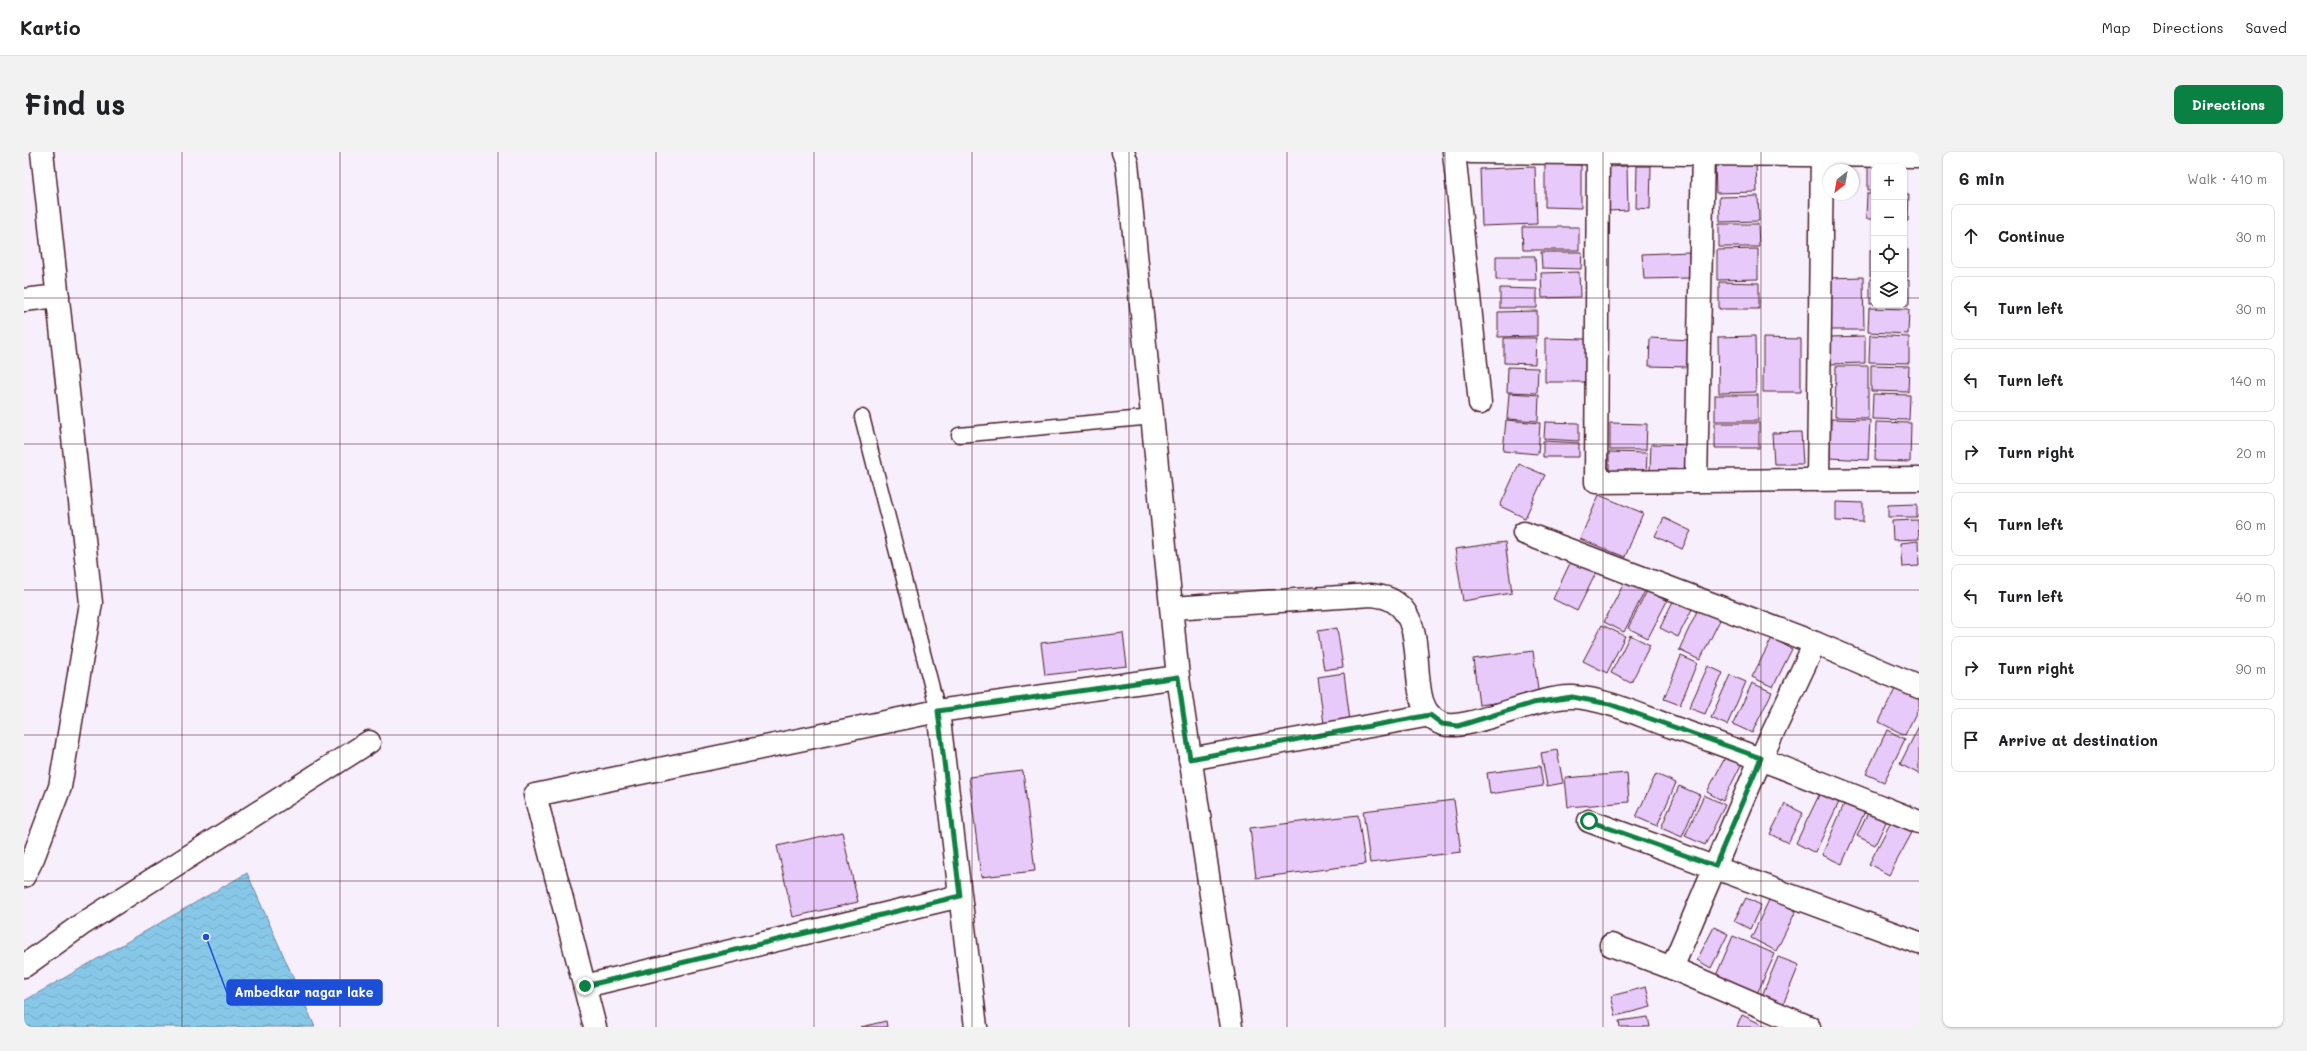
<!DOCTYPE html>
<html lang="en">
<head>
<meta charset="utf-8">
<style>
  body { margin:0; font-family:Mali,sans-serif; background:#f2f2f2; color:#202124 }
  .controls { position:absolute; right:12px; top:12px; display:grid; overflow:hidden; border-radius:8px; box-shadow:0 1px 3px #0004 }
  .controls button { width:36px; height:36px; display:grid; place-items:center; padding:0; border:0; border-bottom:1px solid #e0e0e0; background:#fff; color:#202124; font:20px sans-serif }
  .compass { position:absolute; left:1799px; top:12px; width:36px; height:36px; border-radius:50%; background:#fff; box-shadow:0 1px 3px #0004; rotate:211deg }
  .stop { position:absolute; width:12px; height:12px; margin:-9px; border:3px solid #0b8043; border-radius:50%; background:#fff }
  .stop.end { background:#0b8043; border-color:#fff; box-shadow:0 1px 4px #0008 }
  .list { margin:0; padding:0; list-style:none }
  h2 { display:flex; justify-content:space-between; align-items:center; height:52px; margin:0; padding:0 16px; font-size:17px }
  h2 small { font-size:13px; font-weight:400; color:#757577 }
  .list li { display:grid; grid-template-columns:26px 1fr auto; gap:12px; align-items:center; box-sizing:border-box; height:64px; margin:0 8px 8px; padding:0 8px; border:1px solid #e0e0e0; border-radius:8px }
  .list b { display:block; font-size:15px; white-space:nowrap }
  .list em { font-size:13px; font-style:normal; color:#757577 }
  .icon { flex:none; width:22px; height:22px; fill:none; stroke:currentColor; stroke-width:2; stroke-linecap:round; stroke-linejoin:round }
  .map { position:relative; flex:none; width:1895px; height:875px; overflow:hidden; border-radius:8px }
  header { display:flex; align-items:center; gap:24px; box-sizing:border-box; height:56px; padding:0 20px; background:#fff; border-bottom:1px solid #e0e0e0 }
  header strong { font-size:19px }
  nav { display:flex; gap:22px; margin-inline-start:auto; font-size:14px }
  .intro { display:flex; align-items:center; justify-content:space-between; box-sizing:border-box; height:96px; padding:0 24px }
  h1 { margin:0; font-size:28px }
  .button { padding:10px 18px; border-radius:8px; background:#0b8043; color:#fff; font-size:14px; font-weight:700 }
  main { display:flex; gap:24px; padding:0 24px }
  aside { flex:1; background:#fff; border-radius:8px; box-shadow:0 1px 3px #0004 }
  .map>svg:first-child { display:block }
  .water { fill:url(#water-waves); stroke:#6f849c }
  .building { fill:#e7caf9; stroke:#4a1f2b }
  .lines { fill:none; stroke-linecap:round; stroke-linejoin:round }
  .service-casing { stroke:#4a1f2b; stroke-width:17 }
  .minor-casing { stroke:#4a1f2b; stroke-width:25 }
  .tertiary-casing { stroke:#4a1f2b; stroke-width:25 }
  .service { stroke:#fff; stroke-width:14 }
  .minor { stroke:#fff; stroke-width:22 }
  .tertiary { stroke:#fff; stroke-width:22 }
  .route { stroke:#0b8043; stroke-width:5 }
  .grid { fill:none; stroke:#4a1f2b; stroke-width:1; stroke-opacity:0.55 }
  .leader { fill:none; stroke:#1d4ed8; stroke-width:1.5 }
  .callout-dot { fill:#1d4ed8; stroke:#fff; stroke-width:1.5 }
  .callout { fill:#1d4ed8; stroke:#1d4ed8; stroke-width:1.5 }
  .callout-label { font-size:13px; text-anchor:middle; font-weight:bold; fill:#fff }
</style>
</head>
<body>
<header>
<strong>Kartio</strong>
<nav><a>Map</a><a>Directions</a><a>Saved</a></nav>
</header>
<div class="intro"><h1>Find us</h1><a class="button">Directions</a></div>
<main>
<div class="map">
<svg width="1895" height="875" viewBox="0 0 1895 875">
  <defs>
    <pattern id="water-waves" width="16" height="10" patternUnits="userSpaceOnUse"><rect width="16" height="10" fill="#87c8e8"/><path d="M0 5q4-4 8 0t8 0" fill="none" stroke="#76abc7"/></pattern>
  </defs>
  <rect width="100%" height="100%" fill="#f8effd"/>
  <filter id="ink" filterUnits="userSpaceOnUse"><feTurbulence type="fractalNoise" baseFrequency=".025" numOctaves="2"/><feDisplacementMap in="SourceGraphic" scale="8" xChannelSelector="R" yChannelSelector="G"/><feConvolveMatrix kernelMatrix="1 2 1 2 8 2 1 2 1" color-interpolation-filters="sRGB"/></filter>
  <g filter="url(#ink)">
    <!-- water -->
    <polygon class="water" points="223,721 291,875 0,875 0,849"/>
    <!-- building -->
    <g class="building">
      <polygon points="1691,11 1732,11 1733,40 1692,41"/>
      <polygon points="1521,12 1557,13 1557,56 1521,55"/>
      <polygon points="1844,12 1880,14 1879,15 1850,15 1850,38 1844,38"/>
      <polygon points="1603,14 1604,58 1585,59 1584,15"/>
      <polygon points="1613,14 1627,14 1626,57 1612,56"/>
      <polygon points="1511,15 1513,72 1458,74 1456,17"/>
      <polygon points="1843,41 1850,41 1850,67 1842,67"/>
      <polygon points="1880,42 1885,42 1884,69 1880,69"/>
      <polygon points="1734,44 1735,69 1696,70 1695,45"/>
      <polygon points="1695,72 1734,72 1735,95 1695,95"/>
      <polygon points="1498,75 1555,75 1555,98 1499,98"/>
      <polygon points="1734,97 1734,127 1693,128 1693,98"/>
      <rect x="1846" y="98" width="4" height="26"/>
      <rect x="1880" y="98" width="4" height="27"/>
      <polygon points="1517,100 1558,100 1557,117 1518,116"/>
      <polygon points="1665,100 1666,126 1620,127 1618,102"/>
      <polygon points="1472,104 1511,104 1512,128 1472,128"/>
      <polygon points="1555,120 1556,145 1518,146 1517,121"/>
      <polygon points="1839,125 1840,178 1804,178 1803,126"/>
      <rect x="1846" y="127" width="4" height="25"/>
      <polygon points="1880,128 1885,128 1885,153 1879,153"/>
      <polygon points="1695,130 1735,131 1735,157 1695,157"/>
      <polygon points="1476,136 1513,137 1513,156 1476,156"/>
      <polygon points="1845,156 1885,157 1884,182 1844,180"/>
      <polygon points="1513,159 1513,184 1474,185 1474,160"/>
      <polygon points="1846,183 1885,185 1885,211 1845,210"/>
      <polygon points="1731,184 1732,240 1695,241 1694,185"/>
      <polygon points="1841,184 1841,211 1806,212 1806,185"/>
      <polygon points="1480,186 1512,186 1511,212 1480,211"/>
      <polygon points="1521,186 1563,187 1563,230 1521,230"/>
      <polygon points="1626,186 1666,188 1665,215 1625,214"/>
      <polygon points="1739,186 1777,187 1777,240 1739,240"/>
      <polygon points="1847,213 1885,214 1884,240 1847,239"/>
      <polygon points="1812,214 1844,214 1844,266 1811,265"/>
      <polygon points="1484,215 1514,216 1513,241 1483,240"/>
      <polygon points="1485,241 1515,243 1514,269 1483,267"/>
      <polygon points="1849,242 1886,243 1885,268 1848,267"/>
      <rect x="1691" y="243" width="43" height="26"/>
      <polygon points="1807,267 1846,268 1844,308 1806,306"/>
      <polygon points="1482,268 1516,271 1514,302 1479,299"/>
      <polygon points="1521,270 1555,271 1555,289 1520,287"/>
      <polygon points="1852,270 1887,271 1886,310 1851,309"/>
      <polygon points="1586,271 1623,272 1622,298 1586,298"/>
      <rect x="1691" y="271" width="44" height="25"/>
      <polygon points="1777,280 1779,312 1750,312 1748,281"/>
      <polygon points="1519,289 1555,291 1555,305 1519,305"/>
      <polygon points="1627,292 1670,293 1669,321 1626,320"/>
      <polygon points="1585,300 1623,301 1622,324 1585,323"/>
      <polygon points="1495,312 1521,323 1501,366 1476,354"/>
      <polygon points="1575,343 1619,361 1601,405 1556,387"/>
      <polygon points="1812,350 1839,351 1839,370 1812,369"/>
      <polygon points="1893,352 1893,365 1864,365 1864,353"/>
      <polygon points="1640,366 1667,379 1658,397 1631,384"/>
      <polygon points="1894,368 1895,387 1869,388 1868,369"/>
      <polygon points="1894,389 1895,414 1878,415 1876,391"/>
      <polygon points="1481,390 1488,441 1439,449 1431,397"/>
      <polygon points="1548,407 1573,419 1553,459 1529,447"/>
      <polygon points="1602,427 1622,437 1600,480 1580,470"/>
      <polygon points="1623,439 1643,449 1624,486 1604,476"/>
      <polygon points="1651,445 1669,455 1654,485 1636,476"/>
      <polygon points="1674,457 1696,468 1676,508 1655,498"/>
      <polygon points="1578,473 1601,484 1583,521 1559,509"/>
      <polygon points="1313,476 1319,515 1300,518 1294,479"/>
      <polygon points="1099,481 1103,514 1021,523 1017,491"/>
      <polygon points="1606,483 1626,493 1607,531 1587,521"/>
      <polygon points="1748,486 1768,497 1749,535 1728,525"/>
      <polygon points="1509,499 1515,545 1455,553 1449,507"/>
      <polygon points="1657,504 1673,511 1656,553 1640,547"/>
      <polygon points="1684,514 1699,521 1681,562 1665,556"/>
      <polygon points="1320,521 1326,569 1300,572 1294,525"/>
      <polygon points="1706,523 1722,530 1703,573 1687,566"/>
      <polygon points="1728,531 1748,540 1728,581 1709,572"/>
      <polygon points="1872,535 1895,546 1895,555 1881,583 1855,570"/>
      <polygon points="1895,574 1895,622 1876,612"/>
      <polygon points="1863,578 1881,587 1860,630 1842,622"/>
      <polygon points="1533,598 1539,631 1523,634 1517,601"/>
      <polygon points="1704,600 1720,607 1699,649 1683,640"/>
      <polygon points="1516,614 1519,634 1466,642 1463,621"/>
      <polygon points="999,619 1011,719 957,725 945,625"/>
      <polygon points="1603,621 1605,650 1544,655 1541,626"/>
      <polygon points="1632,622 1652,631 1633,674 1612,665"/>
      <polygon points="1655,634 1676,643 1658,685 1637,676"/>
      <polygon points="1797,639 1816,648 1791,701 1772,691"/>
      <polygon points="1680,643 1701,653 1681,693 1661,684"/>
      <polygon points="1430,648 1437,700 1346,711 1339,659"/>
      <polygon points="1821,650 1841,659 1818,712 1798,703"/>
      <polygon points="1761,652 1779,661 1764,691 1746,682"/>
      <polygon points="1845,659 1863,668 1851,693 1833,684"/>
      <polygon points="1334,663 1341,712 1232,726 1226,676"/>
      <polygon points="1868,668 1889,679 1865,723 1845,712"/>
      <polygon points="818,680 834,750 769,765 753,694"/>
      <polygon points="1722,746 1737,753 1726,777 1710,769"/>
      <polygon points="1746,746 1772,759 1752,799 1727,786"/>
      <polygon points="1690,775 1704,782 1687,816 1673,808"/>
      <polygon points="1709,784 1751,802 1732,844 1691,826"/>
      <polygon points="1754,805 1775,813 1758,855 1737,846"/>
      <polygon points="1622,835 1627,855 1592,864 1587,844"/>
      <polygon points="1718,863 1743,875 1713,875"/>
      <polygon points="1624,865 1626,875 1596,875 1595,869"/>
      <polygon points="862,869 863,875 837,875"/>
    </g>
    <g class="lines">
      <defs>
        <g id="service">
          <polyline points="838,265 914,559"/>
          <polyline points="935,283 1129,265"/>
        </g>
        <g id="minor">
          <polyline points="1430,0 1456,251"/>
          <polyline points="1447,0 1895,4"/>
          <polyline points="1574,1 1572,330 1895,327"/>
          <polyline points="0,148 34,144"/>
          <polyline points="1794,328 1798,0"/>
          <polyline points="1672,329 1679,0"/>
          <polyline points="1500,381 1791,491 1895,535"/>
          <path d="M1148,456L1347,443C1354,444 1363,445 1369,449C1411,473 1375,558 1419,572C1444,580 1514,543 1549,545C1583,547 1617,564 1648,575C1732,604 1813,637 1895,670"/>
          <polyline points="914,559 952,875"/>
          <polyline points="1166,607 1406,563"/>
          <polyline points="1565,669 1895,791"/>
          <polyline points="0,724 9,706 36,635 67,451 18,0"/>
          <polyline points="1587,793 1648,816 1785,875"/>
          <polyline points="0,814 57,773 345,590"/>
          <polyline points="1648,816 1737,606 1791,491"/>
          <polyline points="561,834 936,744"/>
          <polyline points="571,875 511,643 914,559 1154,525"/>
        </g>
        <polyline id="tertiary" points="1099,0 1103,11 1154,525 1207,875"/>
      </defs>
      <!-- service casing -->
      <use href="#service" class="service-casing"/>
      <!-- minor casing -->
      <use href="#minor" class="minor-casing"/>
      <!-- tertiary casing -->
      <use href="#tertiary" class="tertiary-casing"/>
      <!-- service -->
      <use href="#service" class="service"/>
      <!-- minor -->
      <use href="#minor" class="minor"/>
      <!-- tertiary -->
      <use href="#tertiary" class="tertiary"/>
    </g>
  </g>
  <g class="lines" filter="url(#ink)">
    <!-- route -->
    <polyline class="route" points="561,834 936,744 914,559 1154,525 1166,607 1406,563 1418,572 1434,574 1509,551 1548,545 1585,552 1737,606 1691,714 1565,669"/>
  </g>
  <!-- grid -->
  <path class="grid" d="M158,0V875M316,0V875M474,0V875M632,0V875M790,0V875M948,0V875M1105,0V875M1263,0V875M1421,0V875M1579,0V875M1737,0V875M0,146H1850M1880,146H1895M0,292H1895M0,438H1895M0,583H1895M0,729H1895"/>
  <!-- callouts -->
  <path class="leader" d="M182 785L203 841"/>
  <circle class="callout-dot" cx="182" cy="785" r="4"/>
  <rect class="callout" x="203" y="828" width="155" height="25" rx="4"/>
  <g class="callout-label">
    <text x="280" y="845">Ambedkar nagar lake</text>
  </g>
</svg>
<div class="controls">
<button>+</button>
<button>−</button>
<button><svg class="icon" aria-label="locate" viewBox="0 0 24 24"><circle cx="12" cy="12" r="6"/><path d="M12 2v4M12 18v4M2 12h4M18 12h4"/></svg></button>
<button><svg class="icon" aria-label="layers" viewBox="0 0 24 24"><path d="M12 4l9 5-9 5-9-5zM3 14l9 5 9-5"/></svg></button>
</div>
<svg class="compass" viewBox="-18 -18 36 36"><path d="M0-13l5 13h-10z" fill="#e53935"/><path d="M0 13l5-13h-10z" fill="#757577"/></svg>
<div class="stop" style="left:1565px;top:669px"></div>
<div class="stop end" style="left:561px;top:834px"></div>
</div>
<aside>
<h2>6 min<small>Walk · 410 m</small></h2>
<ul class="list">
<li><svg class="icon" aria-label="ahead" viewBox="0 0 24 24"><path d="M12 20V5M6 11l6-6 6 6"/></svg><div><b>Continue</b></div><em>30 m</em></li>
<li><svg class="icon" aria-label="left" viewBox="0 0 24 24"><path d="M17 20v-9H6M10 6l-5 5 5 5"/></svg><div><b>Turn left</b></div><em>30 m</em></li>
<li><svg class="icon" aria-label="left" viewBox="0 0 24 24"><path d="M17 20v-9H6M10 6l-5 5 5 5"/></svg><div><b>Turn left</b></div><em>140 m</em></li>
<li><svg class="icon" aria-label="right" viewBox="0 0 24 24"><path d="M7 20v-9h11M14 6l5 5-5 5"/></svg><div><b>Turn right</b></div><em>20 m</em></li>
<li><svg class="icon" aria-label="left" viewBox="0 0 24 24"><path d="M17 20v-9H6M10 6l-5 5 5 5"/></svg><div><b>Turn left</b></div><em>60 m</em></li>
<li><svg class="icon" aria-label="left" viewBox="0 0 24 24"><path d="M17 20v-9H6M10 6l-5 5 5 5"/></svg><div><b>Turn left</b></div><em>40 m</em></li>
<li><svg class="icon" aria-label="right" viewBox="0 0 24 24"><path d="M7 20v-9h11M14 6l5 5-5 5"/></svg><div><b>Turn right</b></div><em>90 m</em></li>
<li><svg class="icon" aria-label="arrive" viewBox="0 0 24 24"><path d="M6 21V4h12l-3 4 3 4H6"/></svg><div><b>Arrive at destination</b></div></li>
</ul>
</aside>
</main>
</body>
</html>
